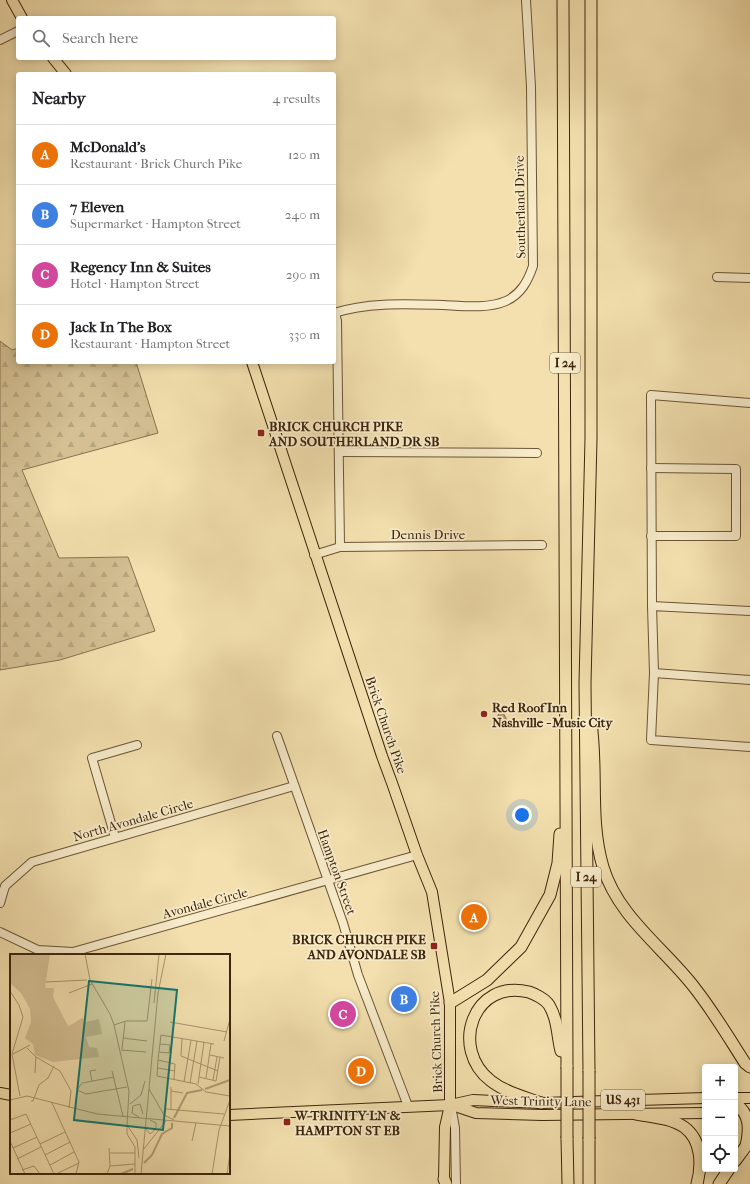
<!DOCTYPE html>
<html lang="en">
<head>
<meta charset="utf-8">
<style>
  body { margin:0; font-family:"IM FELL French Canon",serif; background:#f2f2f2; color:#202124 }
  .controls { position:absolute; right:12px; bottom:12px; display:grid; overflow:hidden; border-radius:4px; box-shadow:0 2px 10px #0003 }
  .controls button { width:36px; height:36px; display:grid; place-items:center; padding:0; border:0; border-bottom:1px solid #e0e0e0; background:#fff; color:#202124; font:20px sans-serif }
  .you { position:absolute; left:522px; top:815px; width:14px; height:14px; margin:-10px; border:3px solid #fff; border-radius:50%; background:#1a73e8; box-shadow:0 0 0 6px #1a73e833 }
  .badge { display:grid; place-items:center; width:26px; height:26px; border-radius:50%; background:#0b8043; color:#fff; font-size:13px; font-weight:700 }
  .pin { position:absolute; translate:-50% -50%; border:2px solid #fff; box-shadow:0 1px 4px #0006 }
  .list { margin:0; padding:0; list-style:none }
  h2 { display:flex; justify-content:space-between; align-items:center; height:52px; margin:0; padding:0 16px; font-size:17px }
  h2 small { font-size:13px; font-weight:400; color:#757577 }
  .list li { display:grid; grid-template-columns:26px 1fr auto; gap:12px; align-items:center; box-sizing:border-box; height:60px; padding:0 16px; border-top:1px solid #e0e0e0 }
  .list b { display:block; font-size:15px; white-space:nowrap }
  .list p { margin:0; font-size:13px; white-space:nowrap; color:#757577 }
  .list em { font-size:13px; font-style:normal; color:#757577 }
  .icon { flex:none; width:22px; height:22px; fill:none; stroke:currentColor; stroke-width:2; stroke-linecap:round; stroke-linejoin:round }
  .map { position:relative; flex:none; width:750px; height:1184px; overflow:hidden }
  .search { position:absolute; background:#fff; box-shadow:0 2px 10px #0003; left:16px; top:16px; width:320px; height:44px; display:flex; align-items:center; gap:10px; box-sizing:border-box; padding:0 14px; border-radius:4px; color:#757577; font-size:15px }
  .panel { position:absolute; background:#fff; box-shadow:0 2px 10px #0003; left:16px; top:72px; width:320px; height:292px; border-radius:4px }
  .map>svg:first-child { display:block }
  .forest { fill:url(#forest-firs); stroke:#897250 }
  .water { fill:url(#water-ripples); stroke:#856f4d }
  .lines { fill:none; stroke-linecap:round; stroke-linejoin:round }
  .minor-casing { stroke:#6b5435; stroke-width:10 }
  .major-casing { stroke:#3e250d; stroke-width:12 }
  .highway-casing { stroke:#3e250d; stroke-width:13 }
  .minor { stroke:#f7ebca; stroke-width:8 }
  .major { stroke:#f3e0ae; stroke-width:10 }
  .highway { stroke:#f3e0ae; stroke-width:11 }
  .highway-bridge-casing { stroke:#3e250d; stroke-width:13; stroke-linecap:butt }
  .highway-bridge { stroke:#f3e0ae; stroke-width:11 }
  .poi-dot { fill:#8f2418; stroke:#f7ebca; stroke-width:1.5 }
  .labels { text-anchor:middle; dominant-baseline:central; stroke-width:3.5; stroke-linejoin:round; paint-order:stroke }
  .shield { fill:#f7ebca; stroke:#766046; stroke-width:1 }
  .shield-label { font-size:12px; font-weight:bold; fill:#3e250d }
  .street-label { font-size:13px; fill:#3e250d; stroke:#f7ebca }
  .poi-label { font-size:13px; font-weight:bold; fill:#3e250d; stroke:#f7ebca; text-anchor:start }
  .inset-river { fill:none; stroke:#b5a077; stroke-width:2 }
  .inset-road { fill:none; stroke:#ab956e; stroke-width:1 }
  .view { fill:#0f766e; fill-opacity:0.15; stroke:#0f766e; stroke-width:2 }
  .inset-edge { fill:none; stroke:#3e250d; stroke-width:2 }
</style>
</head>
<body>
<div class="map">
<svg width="750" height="1184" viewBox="0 0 750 1184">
  <defs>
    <pattern id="forest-firs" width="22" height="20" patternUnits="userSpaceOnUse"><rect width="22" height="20" fill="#d4c093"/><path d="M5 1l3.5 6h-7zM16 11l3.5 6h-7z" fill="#b7a57e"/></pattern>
    <pattern id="water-ripples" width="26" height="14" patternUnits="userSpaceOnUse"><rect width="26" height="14" fill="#b5a077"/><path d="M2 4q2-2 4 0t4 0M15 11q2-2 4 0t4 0" fill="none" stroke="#958260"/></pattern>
  </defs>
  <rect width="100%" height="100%" fill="#f3e0ae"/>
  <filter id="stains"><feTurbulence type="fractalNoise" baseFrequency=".005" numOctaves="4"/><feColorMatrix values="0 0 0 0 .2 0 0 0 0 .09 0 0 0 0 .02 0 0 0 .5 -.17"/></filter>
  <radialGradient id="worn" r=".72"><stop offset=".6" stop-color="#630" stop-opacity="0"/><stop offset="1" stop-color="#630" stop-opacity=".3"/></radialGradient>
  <!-- forest -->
  <polygon class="forest" points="0,341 12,350 18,348 18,362 136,362 158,433 22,470 59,558 128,557 155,631 60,660 0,670"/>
  <!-- water -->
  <polygon class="water" points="499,713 503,713 506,718 506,725 504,727 501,727 497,718"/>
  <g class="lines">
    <defs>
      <g id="minor">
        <polyline points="0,40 18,31"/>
        <polyline points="717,277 750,278"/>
        <path d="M334,313C368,302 407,304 443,305C463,306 488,309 506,301C521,294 528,281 533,266L531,87L526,0"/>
        <polyline points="335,313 337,321 340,547"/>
        <polyline points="339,452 537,453"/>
        <polyline points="651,468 736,469 736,536 651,536"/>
        <polyline points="314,555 340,547 542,545"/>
        <polyline points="652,606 651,395 750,403"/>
        <polyline points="750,611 652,606 654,673 651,740 750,747"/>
        <polyline points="654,673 750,680"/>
        <polyline points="277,736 343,923 358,975 408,1106"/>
        <polyline points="115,837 92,758 137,745"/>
        <polyline points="0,903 5,886 32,862 294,786"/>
        <polyline points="0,932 38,950 73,952 417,855"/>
        <polyline points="451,1106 455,1128 456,1184"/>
      </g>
      <g id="major">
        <polyline points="12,0 22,18"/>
        <polyline points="53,58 66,74"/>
        <polyline points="252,362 382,756 392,783 417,855 432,892 450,1003 450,1105 445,1127 444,1179"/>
        <polyline points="0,1093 11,1095"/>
        <polyline points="735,1098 750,1098"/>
        <polyline points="452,1105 476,1113 542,1115 705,1113"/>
        <polyline points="229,1115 450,1105 473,1100 541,1103 705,1098"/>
      </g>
      <g id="highway">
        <polyline points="563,0 567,1067"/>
        <path d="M591,723C598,771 589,820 603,867C618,917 664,948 694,987C713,1011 729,1038 745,1063L750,1067"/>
        <polyline points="450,1003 487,980 521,947 550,895 558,863 560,834"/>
        <polyline points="589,1071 585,683 591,439 591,0"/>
        <path d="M541,1103C524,1097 505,1092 491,1081C449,1049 473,978 529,992C535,994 545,999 549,1005C558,1020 557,1035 561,1051"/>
        <path d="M735,1103C750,1114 750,1128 746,1146"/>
        <path d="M636,1114C652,1117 671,1118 684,1127C702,1140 702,1165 697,1184"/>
        <polyline points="567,1138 568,1184"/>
        <polyline points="589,1139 589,1184"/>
        <polyline points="735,1161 750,1141"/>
        <polyline points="444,1179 446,1184"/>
        <polyline points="719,1184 729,1169"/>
      </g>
    </defs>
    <!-- minor casing -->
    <use href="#minor" class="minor-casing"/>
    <!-- major casing -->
    <use href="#major" class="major-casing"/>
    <!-- highway casing -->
    <use href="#highway" class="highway-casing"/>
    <!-- minor -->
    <use href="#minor" class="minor"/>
    <!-- major -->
    <use href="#major" class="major"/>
    <!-- highway -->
    <use href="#highway" class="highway"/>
    <defs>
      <g id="highway-bridge">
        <polyline points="567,1067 567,1138"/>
        <polyline points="589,1139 589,1071"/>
      </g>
    </defs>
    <!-- highway-bridge casing -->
    <use href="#highway-bridge" class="highway-bridge-casing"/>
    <!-- highway-bridge -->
    <use href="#highway-bridge" class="highway-bridge"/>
  </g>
  <!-- markers -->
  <g class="poi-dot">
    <rect x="257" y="429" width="8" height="8" rx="2"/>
    <circle cx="484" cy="714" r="4"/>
    <rect x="430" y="942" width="8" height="8" rx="2"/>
    <rect x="283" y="1118" width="8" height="8" rx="2"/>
  </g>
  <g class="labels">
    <!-- shield labels -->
    <g class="shield">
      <rect x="550" y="353" width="30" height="20" rx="3"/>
      <rect x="571" y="867" width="30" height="20" rx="3"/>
      <rect x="601" y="1090" width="44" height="20" rx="3"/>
    </g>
    <g class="shield-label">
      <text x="565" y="363">I 24</text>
      <text x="586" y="877">I 24</text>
      <text x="623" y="1100">US 431</text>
    </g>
    <!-- street labels -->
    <g class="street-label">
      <text transform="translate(520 207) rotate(-91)">Southerland Drive</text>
      <text x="428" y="534">Dennis Drive</text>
      <text transform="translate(386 725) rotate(71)">Brick Church Pike</text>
      <text transform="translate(133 820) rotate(-16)">North Avondale Circle</text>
      <text transform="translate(337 872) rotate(70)">Hampton Street</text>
      <text transform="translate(205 903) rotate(-15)">Avondale Circle</text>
      <text transform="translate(436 1042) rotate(-92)">Brick Church Pike</text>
      <text transform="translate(541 1101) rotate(1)">West Trinity Lane</text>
    </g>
    <!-- poi labels -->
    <g class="poi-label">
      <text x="269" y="426">BRICK CHURCH PIKE<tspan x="269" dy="15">AND SOUTHERLAND DR SB</tspan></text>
      <text x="492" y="707">Red Roof Inn<tspan x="492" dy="15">Nashville - Music City</tspan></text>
      <text x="426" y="939" text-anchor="end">BRICK CHURCH PIKE<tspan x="426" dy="15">AND AVONDALE SB</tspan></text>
      <text x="295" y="1115">W TRINITY LN &amp;<tspan x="295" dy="15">HAMPTON ST EB</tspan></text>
    </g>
  </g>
  <!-- overview -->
  <g transform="translate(10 954)">
    <rect width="220" height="220" fill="#f3e0ae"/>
    <path d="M0,0H40L35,34H44L43,43L57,70L59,72L72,64L76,68L89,65L92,80L76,83L79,93L87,94L89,103L43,108L25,101L23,90L15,84L21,68L20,55L11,39L0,29Z" fill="#d4c093"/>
    <path class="inset-river" d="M195,135L220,126M164,164L177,139L192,136M134,209L142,201L152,180L162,174V169M111,220L123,215"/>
    <path class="inset-road" d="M75,0L80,26L100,60L104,71L119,137L117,171M36,28L77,26M0,37L9,51L13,63L2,100L10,142M59,39L82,30M144,49L149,0M160,68L217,78M104,71L116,67H137L142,25M113,84L137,87M172,85L171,102L208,117M214,87L220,65M17,94L26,103L50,117L61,137L59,154M112,95L115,68M111,96L136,98M149,98L159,99L160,91L150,90M3,100L20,91M200,101L214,104M148,106L151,81L204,90M148,114L165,117M102,117L113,162M25,119L26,103M189,123L206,127L210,103M196,124L201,90M164,125L165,110L148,106L147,122L186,130L196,138L220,142M203,126L207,103M82,127L80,117L86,116M174,128L181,86M180,129L187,87M188,130L194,88M139,135L154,161L164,166M67,136L76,140L117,133M67,136L72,129L104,123M161,137L173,139M0,146L17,142L87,160L220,172M21,147H23L29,131L38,124L44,112M42,149L69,208L66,220M120,150L131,141L135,127M156,155L214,160M161,155V133M129,163L122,159L123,152L130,150L133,160M0,166L16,160L44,220M117,171V180L125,193V220M117,171L127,186L129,204M135,174L140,180L146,175V169L140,166M0,179L21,170M0,187L15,220M182,187L186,169M30,190L55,178M3,194L27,183M133,196L156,167M100,199H125M35,201L60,188M7,205L31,193M40,211L64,198M100,212L125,210M12,216L24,212L30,220M46,220L69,209M97,220L100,212L99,194M131,220L148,39L156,0M202,220L209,176L220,146M217,220L220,199"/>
    <path class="view" d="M79,27L167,36L153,176L64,166Z"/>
    <rect width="220" height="220" class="inset-edge"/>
  </g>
  <rect width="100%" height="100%" filter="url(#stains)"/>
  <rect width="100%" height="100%" fill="url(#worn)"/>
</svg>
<div class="controls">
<button>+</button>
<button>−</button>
<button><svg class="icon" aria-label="locate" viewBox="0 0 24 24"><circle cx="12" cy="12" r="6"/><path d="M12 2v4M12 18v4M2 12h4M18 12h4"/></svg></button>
</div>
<div class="you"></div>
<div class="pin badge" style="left:474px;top:917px;background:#e8710a">A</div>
<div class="pin badge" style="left:404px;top:999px;background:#3f7fe0">B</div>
<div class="pin badge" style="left:343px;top:1014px;background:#d1479c">C</div>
<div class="pin badge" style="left:361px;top:1071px;background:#e8710a">D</div>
<div class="search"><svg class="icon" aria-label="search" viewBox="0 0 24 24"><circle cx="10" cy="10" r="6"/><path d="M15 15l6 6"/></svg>Search here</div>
<section class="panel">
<h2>Nearby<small>4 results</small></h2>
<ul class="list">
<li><span class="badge" style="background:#e8710a">A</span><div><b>McDonald's</b><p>Restaurant · Brick Church Pike</p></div><em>120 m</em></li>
<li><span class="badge" style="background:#3f7fe0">B</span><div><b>7 Eleven</b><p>Supermarket · Hampton Street</p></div><em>240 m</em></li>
<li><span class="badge" style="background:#d1479c">C</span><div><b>Regency Inn &amp; Suites</b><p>Hotel · Hampton Street</p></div><em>290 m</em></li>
<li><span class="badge" style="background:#e8710a">D</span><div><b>Jack In The Box</b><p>Restaurant · Hampton Street</p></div><em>330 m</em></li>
</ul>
</section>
</div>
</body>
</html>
